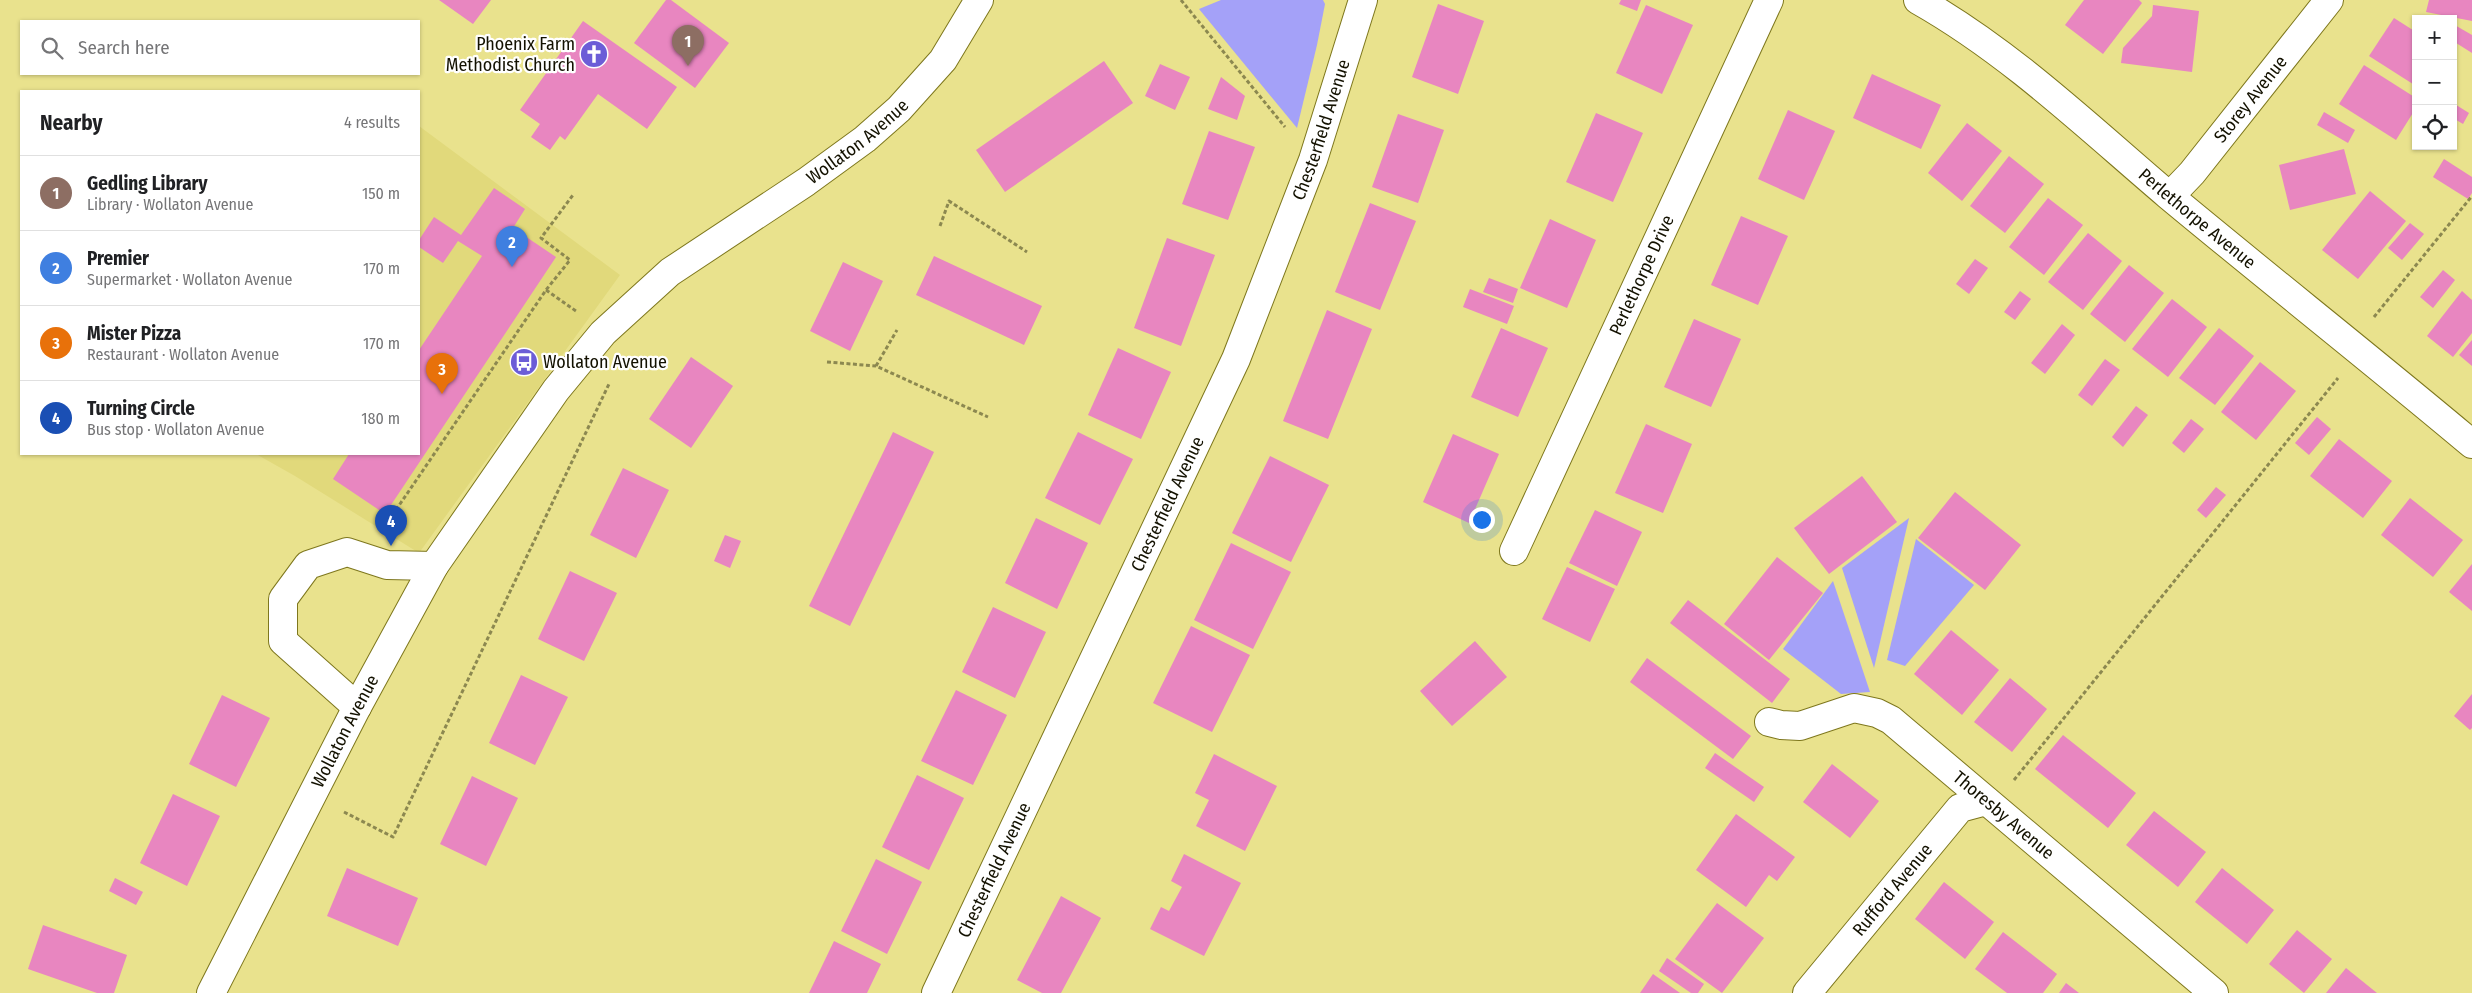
<!DOCTYPE html>
<html lang="en">
<head>
<meta charset="utf-8">
<style>
  body { margin:0; font-family:"Fira Sans Condensed",sans-serif; background:#f2f2f2; color:#202124 }
  .controls { position:absolute; right:15px; top:15px; display:grid; overflow:hidden; border-radius:0px; box-shadow:0 1px 4px #0004 }
  .controls button { width:45px; height:45px; display:grid; place-items:center; padding:0; border:0; border-bottom:1px solid #e0e0e0; background:#fff; color:#202124; font:25px sans-serif }
  .you { position:absolute; left:1481px; top:519px; width:18px; height:18px; margin:-12px; border:4px solid #fff; border-radius:50%; background:#1a73e8; box-shadow:0 0 0 8px #1a73e833 }
  .badge { display:grid; place-items:center; width:32px; height:32px; border-radius:50%; background:#6c5dd7; color:#fff; font-size:16px; font-weight:700 }
  .pin { position:absolute; translate:-50% -41px; filter:drop-shadow(0 1px 2px #0008) }
  .pin::after { content:''; position:absolute; top:26px; width:18px; height:15px; background:inherit; clip-path:polygon(0 0,100% 0,50% 100%) }
  .list { margin:0; padding:0; list-style:none }
  h2 { display:flex; justify-content:space-between; align-items:center; height:65px; margin:0; padding:0 20px; font-size:21px }
  h2 small { font-size:16px; font-weight:400; color:#757577 }
  .list li { display:grid; grid-template-columns:32px 1fr auto; gap:15px; align-items:center; box-sizing:border-box; height:75px; padding:0 20px; border-top:1px solid #e0e0e0 }
  .list b { display:block; font-size:19px; white-space:nowrap }
  .list p { margin:0; font-size:16px; white-space:nowrap; color:#757577 }
  .list em { font-size:16px; font-style:normal; color:#757577 }
  .icon { flex:none; width:28px; height:28px; fill:none; stroke:currentColor; stroke-width:2; stroke-linecap:round; stroke-linejoin:round }
  .map { position:relative; flex:none; width:2472px; height:993px; overflow:hidden }
  .search { position:absolute; background:#fff; box-shadow:0 1px 4px #0004; left:20px; top:20px; width:400px; height:55px; display:flex; align-items:center; gap:12px; box-sizing:border-box; padding:0 18px; border-radius:0px; color:#757577; font-size:19px }
  .panel { position:absolute; background:#fff; box-shadow:0 1px 4px #0004; left:20px; top:90px; width:400px; height:365px; border-radius:0px }
  .map>svg:first-child { display:block }
  .built { fill:#e1d97b }
  .green { fill:#a4a1f8 }
  .building { fill:#e886c0 }
  .lines { fill:none; stroke-linecap:round; stroke-linejoin:round }
  .minor-casing { stroke:#7e771d; stroke-width:30 }
  .path { stroke:#8c8850; stroke-width:3; stroke-dasharray:4 2.5; stroke-linecap:butt }
  .minor { stroke:#fff; stroke-width:28 }
  .labels { text-anchor:middle; dominant-baseline:central; stroke-width:4.5; stroke-linejoin:round; paint-order:stroke }
  .poi-label { font-size:18px; fill:#131100; stroke:#fff; text-anchor:end }
  .street-label { font-size:18px; fill:#131100; stroke:#fff }
</style>
</head>
<body>
<div class="map">
<svg width="2472" height="993" viewBox="0 0 2472 993">
  <rect width="100%" height="100%" fill="#e9e28d"/>
  <!-- built -->
  <polygon class="built" points="419,126 620,275 419,553 295,476 256,454 419,454"/>
  <!-- green -->
  <g class="green">
    <polygon points="1221,0 1323,0 1325,4 1317,45 1297,128 1199,9"/>
    <polygon points="1909,518 1874,668 1842,568"/>
    <polygon points="1916,539 1974,585 1905,666 1887,660"/>
    <polygon points="1833,581 1870,692 1841,694 1783,649"/>
  </g>
  <!-- building -->
  <g class="building">
    <polygon points="439,0 491,0 473,24"/>
    <polygon points="666,0 671,0 729,43 695,88 634,43"/>
    <polygon points="1621,0 1641,0 1637,11 1619,4"/>
    <polygon points="2084,0 2139,0 2142,3 2103,54 2065,25"/>
    <polygon points="2429,0 2472,0 2472,21 2426,12"/>
    <polygon points="1438,4 1484,21 1458,94 1412,77"/>
    <polygon points="1646,5 1693,25 1662,94 1616,73"/>
    <polygon points="2153,5 2199,11 2192,72 2121,63 2123,48 2152,16"/>
    <polygon points="2394,18 2416,32 2416,86 2369,56"/>
    <polygon points="583,21 677,87 647,129 598,94 565,140 560,136 550,150 531,137 540,124 520,110"/>
    <polygon points="2453,24 2472,35 2472,53 2453,41"/>
    <polygon points="1104,61 1133,103 1005,192 976,150"/>
    <polygon points="1160,64 1190,77 1175,110 1145,96"/>
    <polygon points="2364,65 2416,98 2416,108 2396,140 2339,104"/>
    <polygon points="1872,74 1941,105 1921,149 1853,118"/>
    <polygon points="1221,77 1245,96 1237,120 1208,109"/>
    <polygon points="2453,103 2469,113 2463,124 2453,118"/>
    <polygon points="1788,110 1835,131 1804,200 1758,179"/>
    <polygon points="2324,112 2355,130 2348,143 2317,125"/>
    <polygon points="1596,113 1643,133 1613,202 1566,182"/>
    <polygon points="1398,114 1444,130 1418,203 1372,187"/>
    <polygon points="1967,123 2002,151 1962,201 1928,173"/>
    <polygon points="1209,131 1255,147 1228,220 1182,204"/>
    <polygon points="2344,149 2356,194 2290,210 2279,165"/>
    <polygon points="2009,156 2044,184 2005,233 1970,206"/>
    <polygon points="2444,159 2472,177 2472,193 2468,199 2433,177"/>
    <polygon points="494,188 525,209 513,228 556,257 385,514 333,479 349,454 419,454 419,350 482,256 458,241 443,263 419,247 419,240 434,217 461,235"/>
    <polygon points="2370,191 2406,221 2358,279 2322,250"/>
    <polygon points="2048,198 2083,225 2044,275 2009,247"/>
    <polygon points="1370,203 1416,221 1380,310 1335,292"/>
    <polygon points="1741,216 1788,236 1758,305 1711,285"/>
    <polygon points="1550,219 1596,240 1567,308 1520,288"/>
    <polygon points="2410,223 2424,234 2402,260 2388,248"/>
    <polygon points="2088,233 2122,261 2083,310 2048,282"/>
    <polygon points="1167,238 1215,255 1181,346 1134,328"/>
    <polygon points="934,256 1042,306 1024,345 916,295"/>
    <polygon points="1975,259 1988,268 1969,294 1956,284"/>
    <polygon points="843,262 883,281 850,351 810,331"/>
    <polygon points="2129,265 2164,293 2125,342 2090,314"/>
    <polygon points="2443,270 2455,280 2433,308 2420,297"/>
    <polygon points="1489,278 1518,289 1513,303 1483,292"/>
    <polygon points="1470,289 1514,306 1507,324 1463,307"/>
    <polygon points="2020,291 2031,299 2015,320 2004,312"/>
    <polygon points="2462,291 2472,300 2472,333 2453,357 2427,336"/>
    <polygon points="2172,299 2207,327 2168,377 2132,349"/>
    <polygon points="1327,310 1372,329 1328,439 1283,421"/>
    <polygon points="1694,319 1741,339 1711,407 1664,387"/>
    <polygon points="2062,324 2075,335 2045,374 2031,363"/>
    <polygon points="1501,328 1548,348 1518,417 1471,397"/>
    <polygon points="2219,328 2254,356 2215,405 2179,378"/>
    <polygon points="2472,340 2472,366 2459,355"/>
    <polygon points="1118,348 1171,372 1141,439 1088,415"/>
    <polygon points="691,357 733,386 691,448 649,419"/>
    <polygon points="2105,359 2120,370 2092,406 2078,395"/>
    <polygon points="2260,362 2296,391 2256,440 2221,412"/>
    <polygon points="2136,406 2148,415 2123,447 2112,437"/>
    <polygon points="2317,417 2331,429 2309,455 2295,443"/>
    <polygon points="2191,419 2204,429 2184,453 2172,443"/>
    <polygon points="1646,424 1692,444 1663,513 1615,493"/>
    <polygon points="893,432 934,452 850,626 809,606"/>
    <polygon points="1078,432 1133,459 1100,525 1045,498"/>
    <polygon points="1453,434 1499,454 1469,523 1423,502"/>
    <polygon points="2339,439 2392,481 2363,518 2310,476"/>
    <polygon points="1270,456 1329,485 1291,562 1232,533"/>
    <polygon points="623,468 669,490 636,558 590,535"/>
    <polygon points="1862,476 1897,522 1829,574 1794,528"/>
    <polygon points="2216,487 2226,495 2206,518 2197,510"/>
    <polygon points="1955,492 2021,545 1985,590 1918,538"/>
    <polygon points="2410,498 2463,540 2433,577 2381,535"/>
    <polygon points="1595,510 1642,532 1617,586 1569,563"/>
    <polygon points="1036,518 1088,543 1057,609 1005,583"/>
    <polygon points="725,535 741,541 730,568 714,561"/>
    <polygon points="1231,543 1291,572 1253,649 1194,620"/>
    <polygon points="1777,557 1823,593 1769,660 1724,624"/>
    <polygon points="2472,564 2472,611 2449,592"/>
    <polygon points="1567,567 1615,589 1590,642 1542,619"/>
    <polygon points="570,571 617,593 584,661 538,639"/>
    <polygon points="1688,600 1790,679 1772,703 1670,623"/>
    <polygon points="993,607 1046,632 1015,698 962,672"/>
    <polygon points="1191,626 1250,655 1212,732 1153,703"/>
    <polygon points="1951,630 1999,670 1962,715 1914,674"/>
    <polygon points="1475,641 1507,677 1452,726 1420,691"/>
    <polygon points="1647,658 1751,736 1733,759 1630,682"/>
    <polygon points="521,675 568,697 535,765 489,743"/>
    <polygon points="2010,678 2047,709 2012,752 1974,722"/>
    <polygon points="956,690 1007,715 973,785 921,761"/>
    <polygon points="2472,694 2472,728 2470,730 2454,716"/>
    <polygon points="222,695 270,718 236,787 189,764"/>
    <polygon points="2063,735 2136,793 2108,828 2035,769"/>
    <polygon points="1715,753 1764,787 1754,802 1705,768"/>
    <polygon points="1214,754 1277,786 1245,851 1196,826 1209,800 1195,793"/>
    <polygon points="1832,764 1879,801 1850,838 1803,802"/>
    <polygon points="917,775 964,798 929,870 882,847"/>
    <polygon points="472,776 518,798 486,866 440,844"/>
    <polygon points="173,794 220,816 187,886 140,863"/>
    <polygon points="2154,811 2206,852 2178,887 2126,845"/>
    <polygon points="1736,814 1795,857 1777,881 1769,875 1746,907 1696,870"/>
    <polygon points="1184,854 1241,883 1204,956 1150,929 1161,907 1169,911 1182,887 1171,881"/>
    <polygon points="876,859 922,882 887,954 841,931"/>
    <polygon points="347,868 418,898 398,946 327,916"/>
    <polygon points="2222,868 2274,910 2247,944 2195,902"/>
    <polygon points="115,878 143,892 136,905 109,891"/>
    <polygon points="1944,882 1994,922 1965,959 1915,919"/>
    <polygon points="1061,896 1101,918 1061,993 1042,993 1017,980"/>
    <polygon points="1717,903 1764,938 1722,993 1675,959"/>
    <polygon points="43,925 127,955 114,993 97,993 28,969"/>
    <polygon points="2297,930 2332,959 2304,993 2269,964"/>
    <polygon points="2003,932 2057,974 2043,993 2007,993 1975,969"/>
    <polygon points="834,941 881,964 867,993 809,993"/>
    <polygon points="1667,958 1704,984 1698,993 1691,993 1659,971"/>
    <polygon points="2346,968 2377,993 2326,993"/>
    <polygon points="1653,974 1680,993 1640,993"/>
    <polygon points="2066,983 2079,993 2059,993"/>
  </g>
  <g class="lines">
    <defs>
      <g id="minor">
        <path id="s1" d="M1918,0C2010,52 2088,127 2168,195C2269,279 2372,360 2472,444"/>
        <path id="s2" d="M2170,196L2192,173L2329,0"/>
        <path id="s3" d="M1514,551L1769,0"/>
        <polyline points="357,707 283,641 283,599 308,565 347,552 387,565 434,566"/>
        <path id="s4" d="M1769,722L1781,725L1800,726L1854,708L1877,713L1891,720L2214,993"/>
        <path id="s5" d="M211,993L357,707L434,566L556,390L603,333L670,272L806,182L865,139L899,109L943,60L979,0"/>
        <path id="s6" d="M936,993L1236,359L1313,160L1363,0"/>
        <path id="s7" d="M1807,993L1960,808L1986,801"/>
      </g>
    </defs>
    <!-- minor casing -->
    <use href="#minor" class="minor-casing"/>
    <!-- path -->
    <g class="path">
      <polyline points="1181,0 1285,127"/>
      <polyline points="940,226 949,201 1027,252"/>
      <polyline points="546,290 576,311"/>
      <polyline points="2374,317 2472,196"/>
      <polyline points="827,362 876,366 988,417"/>
      <polyline points="876,366 897,330"/>
      <polyline points="385,526 546,290 570,260 541,238 573,195"/>
      <polyline points="2014,780 2338,378"/>
      <polyline points="344,812 393,837 609,384"/>
    </g>
    <!-- minor -->
    <use href="#minor" class="minor"/>
  </g>
  <!-- icons -->
  <defs>
    <symbol id="church-disc" viewBox="-11 -11 22 22"><circle r="9.5" fill="#6c5dd7" stroke="#fff"/><path d="M-1.2-6h2.4v3.5h3.3v2.4h-3.3V6h-2.4V-.1h-3.3v-2.4h3.3Z" fill="#fff"/></symbol>
    <symbol id="bus-disc" viewBox="-11 -11 22 22"><circle r="9.5" fill="#6c5dd7" stroke="#fff"/><path d="M-5-6H5V4H4V6H2V4H-2V6H-4V4H-5ZM-3.5-4V0h7V-4ZM-3.5 1.2v1.5H-2V1.2ZM2 1.2v1.5H3.5V1.2Z" fill="#fff"/></symbol>
  </defs>
  <g fill-rule="evenodd">
    <use href="#church-disc" x="578" y="38" width="32" height="32"/>
    <use href="#bus-disc" x="508" y="346" width="32" height="32"/>
  </g>
  <g class="labels">
    <!-- poi labels -->
    <g class="poi-label">
      <text x="575" y="44">Phoenix Farm<tspan x="575" dy="21">Methodist Church</tspan></text>
      <text x="543" y="362" text-anchor="start">Wollaton Avenue</text>
    </g>
    <!-- street labels -->
    <g class="street-label">
      <text stroke="none"><textPath href="#s2" startOffset="126">Storey Avenue</textPath></text>
      <text stroke="none"><textPath href="#s6" startOffset="946">Chesterfield Avenue</textPath></text>
      <text stroke="none"><textPath href="#s5" startOffset="1089">Wollaton Avenue</textPath></text>
      <text stroke="none"><textPath href="#s1" startOffset="355">Perlethorpe Avenue</textPath></text>
      <text stroke="none"><textPath href="#s3" startOffset="304">Perlethorpe Drive</textPath></text>
      <text stroke="none"><textPath href="#s6" startOffset="541">Chesterfield Avenue</textPath></text>
      <text stroke="none"><textPath href="#s5" startOffset="294">Wollaton Avenue</textPath></text>
      <text stroke="none"><textPath href="#s4" startOffset="275">Thoresby Avenue</textPath></text>
      <text stroke="none"><textPath href="#s6" startOffset="136">Chesterfield Avenue</textPath></text>
      <text stroke="none"><textPath href="#s7" startOffset="134">Rufford Avenue</textPath></text>
    </g>
  </g>
</svg>
<div class="controls">
<button>+</button>
<button>−</button>
<button><svg class="icon" aria-label="locate" viewBox="0 0 24 24"><circle cx="12" cy="12" r="6"/><path d="M12 2v4M12 18v4M2 12h4M18 12h4"/></svg></button>
</div>
<div class="you"></div>
<div class="pin badge" style="left:688px;top:66px;background:#8d6e63">1</div>
<div class="pin badge" style="left:512px;top:267px;background:#3f7fe0">2</div>
<div class="pin badge" style="left:442px;top:394px;background:#e8710a">3</div>
<div class="pin badge" style="left:391px;top:546px;background:#1a4fb4">4</div>
<div class="search"><svg class="icon" aria-label="search" viewBox="0 0 24 24"><circle cx="10" cy="10" r="6"/><path d="M15 15l6 6"/></svg>Search here</div>
<section class="panel">
<h2>Nearby<small>4 results</small></h2>
<ul class="list">
<li><span class="badge" style="background:#8d6e63">1</span><div><b>Gedling Library</b><p>Library · Wollaton Avenue</p></div><em>150 m</em></li>
<li><span class="badge" style="background:#3f7fe0">2</span><div><b>Premier</b><p>Supermarket · Wollaton Avenue</p></div><em>170 m</em></li>
<li><span class="badge" style="background:#e8710a">3</span><div><b>Mister Pizza</b><p>Restaurant · Wollaton Avenue</p></div><em>170 m</em></li>
<li><span class="badge" style="background:#1a4fb4">4</span><div><b>Turning Circle</b><p>Bus stop · Wollaton Avenue</p></div><em>180 m</em></li>
</ul>
</section>
</div>
</body>
</html>
